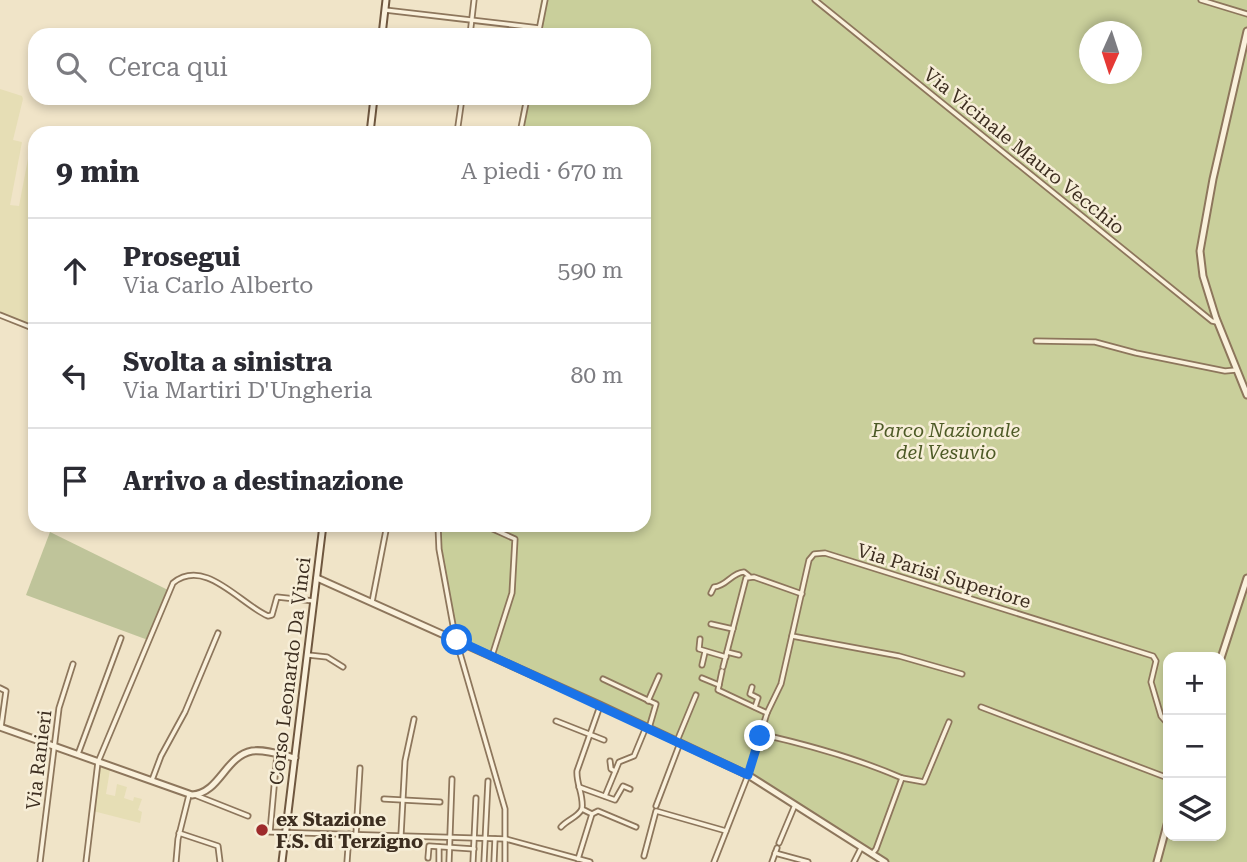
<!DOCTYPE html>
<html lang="it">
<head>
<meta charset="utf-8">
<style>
  body { margin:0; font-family:"Roboto Serif",serif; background:#f2f2f3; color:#2b2b33 }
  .controls { position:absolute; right:21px; bottom:21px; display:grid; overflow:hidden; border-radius:14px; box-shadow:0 4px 10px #0003 }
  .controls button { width:63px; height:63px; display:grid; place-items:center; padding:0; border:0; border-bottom:2px solid #e1e1e2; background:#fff; color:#2b2b33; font:35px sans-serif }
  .compass { position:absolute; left:1079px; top:21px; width:63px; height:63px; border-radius:50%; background:#fff; box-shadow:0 4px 10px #0003; rotate:183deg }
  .stop { position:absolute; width:21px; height:21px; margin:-16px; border:5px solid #1a73e8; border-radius:50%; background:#fff }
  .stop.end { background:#1a73e8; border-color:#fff; box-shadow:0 2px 7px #0008 }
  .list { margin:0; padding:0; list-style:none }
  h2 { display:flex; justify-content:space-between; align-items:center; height:91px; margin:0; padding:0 28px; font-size:30px }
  h2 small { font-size:23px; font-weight:400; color:#7c7c81 }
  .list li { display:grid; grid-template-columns:46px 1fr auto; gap:21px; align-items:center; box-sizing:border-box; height:105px; padding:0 28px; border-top:2px solid #e1e1e2 }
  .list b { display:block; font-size:26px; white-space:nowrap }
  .list p { margin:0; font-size:23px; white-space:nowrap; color:#7c7c81 }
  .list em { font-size:23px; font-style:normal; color:#7c7c81 }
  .icon { flex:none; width:38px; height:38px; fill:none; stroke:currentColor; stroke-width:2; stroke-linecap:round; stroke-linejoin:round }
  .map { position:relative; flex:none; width:1247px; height:862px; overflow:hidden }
  .search { position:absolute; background:#fff; box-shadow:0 4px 10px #0003; left:28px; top:28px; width:623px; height:77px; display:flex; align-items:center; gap:18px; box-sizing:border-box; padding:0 24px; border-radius:21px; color:#7c7c81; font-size:26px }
  .panel { position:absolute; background:#fff; box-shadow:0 4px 10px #0003; left:28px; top:126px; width:623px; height:406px; border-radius:21px }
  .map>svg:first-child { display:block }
  .farmland { fill:#e6deb5 }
  .green { fill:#c9cf9b; fill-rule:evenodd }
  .cemetery { fill:#bfc49a }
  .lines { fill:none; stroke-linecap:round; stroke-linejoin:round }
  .minor-casing { stroke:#8d765c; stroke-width:7 }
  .tertiary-casing { stroke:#8d765c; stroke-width:9 }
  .secondary-casing { stroke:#6f573f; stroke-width:9 }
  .minor { stroke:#faf1dc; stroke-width:3.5 }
  .tertiary { stroke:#faf1dc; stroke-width:5 }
  .secondary { stroke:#faf1dc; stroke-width:5 }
  .route { stroke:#1a73e8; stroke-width:9 }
  .poi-dot { fill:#9e2a2b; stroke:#f7eed8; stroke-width:2.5 }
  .labels { text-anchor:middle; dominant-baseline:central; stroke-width:5; stroke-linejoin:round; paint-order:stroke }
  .street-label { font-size:19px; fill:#3d2e20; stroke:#f7eed8 }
  .park-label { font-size:19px; font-style:italic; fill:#4d5a26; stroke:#f7eed8 }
  .poi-label { font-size:19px; font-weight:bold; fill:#3d2e20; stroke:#f7eed8; text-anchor:start }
</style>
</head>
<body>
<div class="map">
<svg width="1247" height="862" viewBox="0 0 1247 862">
  <rect width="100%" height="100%" fill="#f0e4c8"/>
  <!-- farmland -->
  <g class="farmland">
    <polygon points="0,89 22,96 23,99 13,140 22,142 10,205 19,206 31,143 35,143 35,172 28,207 35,209 35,328 0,314"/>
    <polygon points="99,766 110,770 106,794 115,796 117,784 127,787 124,798 133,801 134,797 142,799 138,810 142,812 140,823 93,811"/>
  </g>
  <!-- green -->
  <path class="green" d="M541,0H1247V862H880L812,820L773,789L457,642L438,550L435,525H644V133H517L523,98H644V35H535ZM1090,32H1132V74H1090ZM1168,657H1221V836H1168Z"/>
  <!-- cemetery -->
  <polygon class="cemetery" points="50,532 168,590 148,640 26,595"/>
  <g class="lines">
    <defs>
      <g id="minor">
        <polyline points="815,0 1212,321 1217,322"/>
        <polyline points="1201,0 1247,14"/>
        <polyline points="385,10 539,28"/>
        <polyline points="470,35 474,0"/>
        <polyline points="538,35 545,0"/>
        <polyline points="496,98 526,102"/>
        <polyline points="457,133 462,98"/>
        <polyline points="520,133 527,98"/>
        <polyline points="0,315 35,329"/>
        <polyline points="1036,341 1095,342 1136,353 1225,371 1236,370"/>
        <polyline points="438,525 439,549 455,636 505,809 505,862"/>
        <polyline points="484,525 515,539 512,593 492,656"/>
        <path d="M711,593L714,587C727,586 731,573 744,572L749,576"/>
        <polyline points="372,602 387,525"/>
        <polyline points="711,624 733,629"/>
        <polyline points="792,636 899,656 962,674"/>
        <polyline points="700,639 699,649 726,657"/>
        <polyline points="727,652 739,655"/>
        <polyline points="308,655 327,657 343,667"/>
        <polyline points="702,665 705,652"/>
        <polyline points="723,667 746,578 754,577 802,594"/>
        <polyline points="722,671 718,690 767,713"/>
        <polyline points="702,678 719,685"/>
        <polyline points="603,679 656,704 649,728"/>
        <polyline points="752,687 750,694 758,698 755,707"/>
        <polyline points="0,688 6,691 1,727"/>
        <polyline points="648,701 659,676"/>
        <polyline points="981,707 1168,778"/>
        <polyline points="556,721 604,740"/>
        <path d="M760,734C809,745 856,758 902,778L876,849L872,854"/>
        <polyline points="677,741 696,695"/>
        <polyline points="78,754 121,638"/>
        <polyline points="277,754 270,832 506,839 590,862"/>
        <polyline points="610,761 611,769 615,771"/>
        <polyline points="902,778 924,782 949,722"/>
        <polyline points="152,780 161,756 185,712 218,633"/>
        <polyline points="579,787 615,800 623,786 630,789"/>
        <polyline points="195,795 248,816"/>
        <polyline points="605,796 619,762 634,756 646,727"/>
        <polyline points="384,799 440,802"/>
        <polyline points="656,806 680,743"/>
        <polyline points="592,814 598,811 636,827"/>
        <path d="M561,827C568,819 577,818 582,809"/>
        <polyline points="179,833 218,846 220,862"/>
        <polyline points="356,834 360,768"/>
        <polyline points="401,835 405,761 414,719"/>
        <polyline points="779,843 795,805"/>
        <polyline points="775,853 808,862"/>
        <polyline points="644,856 656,811 726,831"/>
        <polyline points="428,858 429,846 474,849"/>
        <path d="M578,859L592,814L582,809C584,795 576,784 577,771L600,706"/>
        <polyline points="40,862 59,708 73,664"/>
        <path d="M86,862L98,762L173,583C205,557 240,604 268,616L272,615L277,597L314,601"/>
        <polyline points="176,862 178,839 189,795"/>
        <polyline points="347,862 349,834"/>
        <polyline points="439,862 439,847"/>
        <polyline points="449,862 452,779"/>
        <polyline points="473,862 476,798"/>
        <polyline points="484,862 488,781"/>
        <polyline points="494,862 495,839"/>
        <polyline points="714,862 748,775 767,713 781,684 809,560 814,554 825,553 1153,656 1156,661 1151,682 1161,716 1168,724"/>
        <polyline points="772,862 777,848"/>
        <polyline points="854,862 861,848"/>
      </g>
      <g id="tertiary">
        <polyline points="1247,31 1213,179 1200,251 1203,276 1216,318 1247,395"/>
        <polyline points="317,578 600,705 748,775 885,862"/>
        <polyline points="1221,658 1247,578"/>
        <path d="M0,727L192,795C220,793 225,756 252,751C265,749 282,755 295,758"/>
        <polyline points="1157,862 1168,821"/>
      </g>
      <g id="secondary">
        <polyline points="382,35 386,0"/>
        <polyline points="370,133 374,98"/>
        <polyline points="282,862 323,525"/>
      </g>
    </defs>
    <!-- minor casing -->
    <use href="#minor" class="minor-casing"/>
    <!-- tertiary casing -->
    <use href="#tertiary" class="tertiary-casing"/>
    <!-- secondary casing -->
    <use href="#secondary" class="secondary-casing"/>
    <!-- minor -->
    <use href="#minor" class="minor"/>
    <!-- tertiary -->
    <use href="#tertiary" class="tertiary"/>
    <!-- secondary -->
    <use href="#secondary" class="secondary"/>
  </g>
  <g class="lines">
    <!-- route -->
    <polyline class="route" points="457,640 748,775 760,736"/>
  </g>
  <!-- markers -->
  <circle class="poi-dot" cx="262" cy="830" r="7"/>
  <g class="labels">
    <!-- street labels -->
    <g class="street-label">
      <text transform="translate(1024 151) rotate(39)">Via Vicinale Mauro Vecchio</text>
      <text transform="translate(944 576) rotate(17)">Via Parisi Superiore</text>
      <text transform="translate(290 671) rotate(-83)">Corso Leonardo Da Vinci</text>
      <text transform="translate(39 760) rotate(-83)">Via Ranieri</text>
    </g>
    <!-- park labels -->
    <g class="park-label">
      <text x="946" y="430">Parco Nazionale<tspan x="946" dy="22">del Vesuvio</tspan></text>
    </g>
    <!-- poi labels -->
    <g class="poi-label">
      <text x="276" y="819">ex Stazione<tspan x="276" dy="22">F.S. di Terzigno</tspan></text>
    </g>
  </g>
</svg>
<div class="controls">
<button>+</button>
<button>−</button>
<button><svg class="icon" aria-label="layers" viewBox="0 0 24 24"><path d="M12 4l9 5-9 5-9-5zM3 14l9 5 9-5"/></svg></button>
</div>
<svg class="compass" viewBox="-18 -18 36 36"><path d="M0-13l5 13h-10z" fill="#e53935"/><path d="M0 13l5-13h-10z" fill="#7c7c81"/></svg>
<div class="stop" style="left:457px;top:640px"></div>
<div class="stop end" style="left:760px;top:736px"></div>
<div class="search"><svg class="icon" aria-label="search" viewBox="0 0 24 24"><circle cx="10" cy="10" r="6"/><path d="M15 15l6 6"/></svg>Cerca qui</div>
<section class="panel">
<h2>9 min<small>A piedi · 670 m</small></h2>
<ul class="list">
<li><svg class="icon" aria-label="ahead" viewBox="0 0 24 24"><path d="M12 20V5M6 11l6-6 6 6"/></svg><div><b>Prosegui</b><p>Via Carlo Alberto</p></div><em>590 m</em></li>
<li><svg class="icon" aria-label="left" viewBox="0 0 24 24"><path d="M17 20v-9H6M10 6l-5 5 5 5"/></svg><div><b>Svolta a sinistra</b><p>Via Martiri D'Ungheria</p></div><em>80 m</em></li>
<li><svg class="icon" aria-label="arrive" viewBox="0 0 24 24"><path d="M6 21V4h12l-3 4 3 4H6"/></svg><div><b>Arrivo a destinazione</b></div></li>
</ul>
</section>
</div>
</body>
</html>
